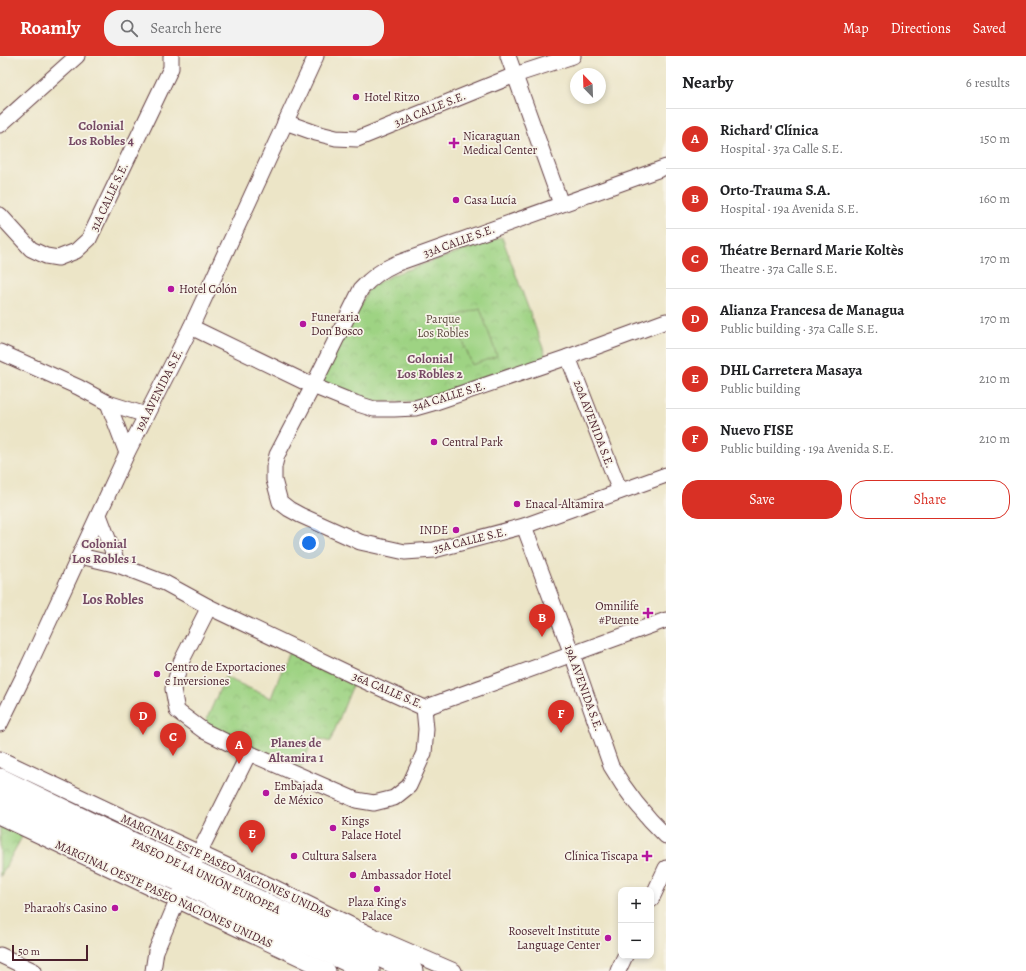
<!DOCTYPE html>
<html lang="en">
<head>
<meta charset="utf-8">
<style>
  body { margin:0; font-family:Alegreya,serif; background:#f2f2f2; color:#202124 }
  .controls { position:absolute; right:12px; bottom:12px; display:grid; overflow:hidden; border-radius:8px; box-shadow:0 2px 6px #0003 }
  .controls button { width:36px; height:36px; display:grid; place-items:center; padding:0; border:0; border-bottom:1px solid #e0e0e0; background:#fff; color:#202124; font:20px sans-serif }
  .compass { position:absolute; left:570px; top:12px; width:36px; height:36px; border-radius:50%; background:#fff; box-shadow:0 2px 6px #0003; rotate:337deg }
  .scale { position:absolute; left:12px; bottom:10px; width:76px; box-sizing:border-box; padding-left:4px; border:2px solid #4a1f2b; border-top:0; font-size:11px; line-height:14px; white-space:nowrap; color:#4a1f2b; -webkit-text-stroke:3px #f7f3e8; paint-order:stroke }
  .you { position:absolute; left:309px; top:487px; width:14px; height:14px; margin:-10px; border:3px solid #fff; border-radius:50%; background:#1a73e8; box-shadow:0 0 0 6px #1a73e833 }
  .badge { display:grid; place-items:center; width:26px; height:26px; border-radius:50%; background:#d93025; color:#fff; font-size:13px; font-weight:700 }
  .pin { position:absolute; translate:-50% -33px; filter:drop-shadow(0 1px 2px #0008) }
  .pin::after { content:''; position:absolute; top:21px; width:14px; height:12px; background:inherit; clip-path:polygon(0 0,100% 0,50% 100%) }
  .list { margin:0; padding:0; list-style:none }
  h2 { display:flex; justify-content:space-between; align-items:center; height:52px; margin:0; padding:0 16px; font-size:17px }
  h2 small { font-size:13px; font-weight:400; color:#757577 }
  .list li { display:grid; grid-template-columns:26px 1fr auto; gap:12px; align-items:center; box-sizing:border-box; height:60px; padding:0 16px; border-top:1px solid #e0e0e0 }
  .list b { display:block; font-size:15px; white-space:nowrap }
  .list p { margin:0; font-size:13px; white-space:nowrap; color:#757577 }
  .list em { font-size:13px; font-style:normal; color:#757577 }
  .actions { display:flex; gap:8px; padding:12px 16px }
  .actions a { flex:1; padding:9px 0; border:1px solid #d93025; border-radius:16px; text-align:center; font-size:14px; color:#d93025 }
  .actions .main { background:#d93025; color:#fff }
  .icon { flex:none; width:22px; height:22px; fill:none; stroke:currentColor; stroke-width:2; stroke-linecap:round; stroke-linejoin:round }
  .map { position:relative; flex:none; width:666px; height:915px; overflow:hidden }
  header { display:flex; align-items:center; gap:24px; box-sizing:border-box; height:56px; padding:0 20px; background:#d93025; color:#fff }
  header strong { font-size:19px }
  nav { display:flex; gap:22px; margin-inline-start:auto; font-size:14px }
  .search { width:280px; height:36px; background:#f2f2f2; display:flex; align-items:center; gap:10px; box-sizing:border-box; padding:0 14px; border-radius:16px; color:#757577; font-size:15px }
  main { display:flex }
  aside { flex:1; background:#fff }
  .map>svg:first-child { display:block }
  .park { fill:url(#park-crowns); stroke:#747957 }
  .pitch { fill:#9ed383; stroke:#747957 }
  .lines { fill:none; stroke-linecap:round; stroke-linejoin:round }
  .minor-casing { stroke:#623d42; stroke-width:17 }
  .highway-casing { stroke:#623d42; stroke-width:23 }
  .minor { stroke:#fff; stroke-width:15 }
  .highway { stroke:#fff; stroke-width:21 }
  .poi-dot { fill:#b5179e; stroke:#f7f3e8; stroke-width:1.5 }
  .labels { text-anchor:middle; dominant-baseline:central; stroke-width:3.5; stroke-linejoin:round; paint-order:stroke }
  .poi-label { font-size:12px; fill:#4a1f2b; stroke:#f7f3e8; text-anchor:start }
  .street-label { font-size:12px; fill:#4a1f2b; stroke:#f7f3e8 }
  .park-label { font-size:12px; fill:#5f4c41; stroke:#f7f3e8 }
  .neighbourhood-label { font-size:13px; font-weight:bold; fill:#764a64; stroke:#f7f3e8 }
  .quarter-label { font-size:14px; font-weight:bold; fill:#764a64; stroke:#f7f3e8 }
</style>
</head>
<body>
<header>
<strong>Roamly</strong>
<div class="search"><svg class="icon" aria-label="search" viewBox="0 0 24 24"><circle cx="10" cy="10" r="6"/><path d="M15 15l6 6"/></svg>Search here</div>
<nav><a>Map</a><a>Directions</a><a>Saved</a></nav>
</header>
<main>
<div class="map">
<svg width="666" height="915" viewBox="0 0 666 915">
  <defs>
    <pattern id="park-crowns" width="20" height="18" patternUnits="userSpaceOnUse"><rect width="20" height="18" fill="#9ed383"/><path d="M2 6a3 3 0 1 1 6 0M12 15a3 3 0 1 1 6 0" fill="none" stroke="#8ab571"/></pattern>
  </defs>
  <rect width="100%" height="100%" fill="#f7f3e8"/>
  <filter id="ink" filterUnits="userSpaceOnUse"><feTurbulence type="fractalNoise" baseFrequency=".025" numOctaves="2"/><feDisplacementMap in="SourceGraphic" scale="8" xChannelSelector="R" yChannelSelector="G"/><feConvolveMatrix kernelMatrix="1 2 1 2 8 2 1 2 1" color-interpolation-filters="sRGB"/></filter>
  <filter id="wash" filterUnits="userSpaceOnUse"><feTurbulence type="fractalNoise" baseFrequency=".012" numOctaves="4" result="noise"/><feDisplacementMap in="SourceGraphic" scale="16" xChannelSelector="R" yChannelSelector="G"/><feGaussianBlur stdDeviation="0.9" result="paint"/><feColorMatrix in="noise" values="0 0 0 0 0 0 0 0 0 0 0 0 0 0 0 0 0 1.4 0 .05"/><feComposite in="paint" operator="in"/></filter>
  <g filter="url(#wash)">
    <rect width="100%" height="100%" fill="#ece5c7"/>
    <!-- park -->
    <g class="park">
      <polygon points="502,181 547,303 421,345 370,346 320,327 368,234 379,226 395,218"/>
      <polygon points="291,590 356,621 330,686 314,681 298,719 202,674 225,621 271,642"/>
      <polygon points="0,769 23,779 0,821"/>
    </g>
    <!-- pitch -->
    <polygon class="pitch" points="480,252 497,300 472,309 454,261"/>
  </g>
  <g filter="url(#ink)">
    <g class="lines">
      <defs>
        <g id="minor">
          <polyline points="508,0 561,148"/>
          <polyline points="285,66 316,77 336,82 357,83 515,19 573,0"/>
          <polyline points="0,69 77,0"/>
          <path d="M666,111L395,208C381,214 371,222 361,233L313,330L277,399L274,411V424L280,446L289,453L300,459L360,486L405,496L434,494L524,470L666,419"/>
          <polyline points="0,159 31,193 46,200 58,202 76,195 89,183 171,12 171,0"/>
          <polyline points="191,271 313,330 355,347 374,353 394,353 415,352 436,346 568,301 666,265"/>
          <polyline points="0,296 78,331 108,347 146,359"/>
          <polyline points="568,301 620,435"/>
          <polyline points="108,347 127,397"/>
          <polyline points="99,459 118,509"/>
          <path d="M524,470L572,598L611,710C626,736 645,760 666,780"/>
          <polyline points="80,500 118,509 165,527 209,551 356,621 424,652 666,564"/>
          <polyline points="209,551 181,606 173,633 177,655 204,675 249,697 356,744 374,747 394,742 409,730 424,697 426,673 424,652"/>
          <polyline points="0,668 28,611 127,397 191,271 316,0"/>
          <polyline points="0,703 199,797 271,830 371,879 454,915"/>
          <polyline points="0,761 328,915"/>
          <polyline points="195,805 249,697"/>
          <polyline points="651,844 666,812"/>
          <polyline points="0,899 34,915"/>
          <polyline points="153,915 156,895 181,836"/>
          <polyline points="618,915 625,900"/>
        </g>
        <g id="highway">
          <polyline points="0,723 100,772 412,915"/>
          <polyline points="0,744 35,762 185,827 249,859 369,915"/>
        </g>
      </defs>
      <!-- minor casing -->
      <use href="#minor" class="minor-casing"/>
      <!-- highway casing -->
      <use href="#highway" class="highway-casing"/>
      <!-- minor -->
      <use href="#minor" class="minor"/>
      <!-- highway -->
      <use href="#highway" class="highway"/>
    </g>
  </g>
  <!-- markers -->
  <g class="poi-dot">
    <circle cx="356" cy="41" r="4"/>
    <path d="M452 81h4v4h4v4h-4v4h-4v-4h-4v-4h4z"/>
    <circle cx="456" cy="144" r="4"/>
    <circle cx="171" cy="233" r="4"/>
    <circle cx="303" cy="268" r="4"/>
    <circle cx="434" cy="386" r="4"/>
    <circle cx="517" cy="448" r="4"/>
    <circle cx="456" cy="474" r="4"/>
    <path d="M646 551h4v4h4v4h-4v4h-4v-4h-4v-4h4z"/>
    <circle cx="157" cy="618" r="4"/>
    <circle cx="266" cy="737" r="4"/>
    <circle cx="333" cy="772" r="4"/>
    <circle cx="294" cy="800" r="4"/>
    <path d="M645 794h4v4h4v4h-4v4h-4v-4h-4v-4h4z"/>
    <circle cx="353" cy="819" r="4"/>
    <circle cx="377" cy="833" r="4"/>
    <circle cx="115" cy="852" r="4"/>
    <circle cx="608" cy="882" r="4"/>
  </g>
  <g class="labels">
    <!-- poi labels -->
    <g class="poi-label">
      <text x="364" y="41">Hotel Ritzo</text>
      <text x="463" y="80">Nicaraguan<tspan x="463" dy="14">Medical Center</tspan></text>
      <text x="464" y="144">Casa Lucía</text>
      <text x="179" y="233">Hotel Colón</text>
      <text x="311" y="261">Funeraria<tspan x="311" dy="14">Don Bosco</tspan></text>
      <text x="442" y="386">Central Park</text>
      <text x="525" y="448">Enacal-Altamira</text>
      <text x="448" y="474" text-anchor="end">INDE</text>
      <text x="639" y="550" text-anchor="end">Omnilife<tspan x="639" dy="14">#Puente</tspan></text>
      <text x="165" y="611">Centro de Exportaciones<tspan x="165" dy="14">e Inversiones</tspan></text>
      <text x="274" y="730">Embajada<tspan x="274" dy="14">de México</tspan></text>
      <text x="341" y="765">Kings<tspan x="341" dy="14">Palace Hotel</tspan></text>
      <text x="302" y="800">Cultura Salsera</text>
      <text x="638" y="800" text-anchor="end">Clínica Tiscapa</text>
      <text x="361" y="819">Ambassador Hotel</text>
      <text x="377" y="846" text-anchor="middle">Plaza King's<tspan x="377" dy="14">Palace</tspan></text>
      <text x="107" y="852" text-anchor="end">Pharaoh's Casino</text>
      <text x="600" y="875" text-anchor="end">Roosevelt Institute<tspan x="600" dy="14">Language Center</tspan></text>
    </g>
    <!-- street labels -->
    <g class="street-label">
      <text transform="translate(430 53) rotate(-22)">32A CALLE S.E.</text>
      <text transform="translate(109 141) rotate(-65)">31A CALLE S.E.</text>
      <text transform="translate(459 185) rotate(-20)">33A CALLE S.E.</text>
      <text transform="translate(159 334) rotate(-63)">19A AVENIDA S.E.</text>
      <text transform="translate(449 340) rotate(-17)">34A CALLE S.E.</text>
      <text transform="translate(594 368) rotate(69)">20A AVENIDA S.E.</text>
      <text transform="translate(470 484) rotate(-14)">35A CALLE S.E.</text>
      <text transform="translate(584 632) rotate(70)">19A AVENIDA S.E.</text>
      <text transform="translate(388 634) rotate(23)">36A CALLE S.E.</text>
      <text transform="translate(226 810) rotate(25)">MARGINAL ESTE PASEO NACIONES UNIDAS</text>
      <text transform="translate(206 820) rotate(25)">PASEO DE LA UNIÓN EUROPEA</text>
      <text transform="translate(164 838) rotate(25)">MARGINAL OESTE PASEO NACIONES UNIDAS</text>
    </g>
    <!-- park labels -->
    <g class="park-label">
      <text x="443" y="263">Parque<tspan x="443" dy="14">Los Robles</tspan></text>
    </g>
    <!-- neighbourhood labels -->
    <g class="neighbourhood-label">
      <text x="101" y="69">Colonial<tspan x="101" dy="15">Los Robles 4</tspan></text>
      <text x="430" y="302">Colonial<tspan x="430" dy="15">Los Robles 2</tspan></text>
      <text x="104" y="487">Colonial<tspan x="104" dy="15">Los Robles 1</tspan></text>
      <text x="296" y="686">Planes de<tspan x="296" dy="15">Altamira 1</tspan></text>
    </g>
    <!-- quarter labels -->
    <g class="quarter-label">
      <text x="113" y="543">Los Robles</text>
    </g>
  </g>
</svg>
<div class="controls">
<button>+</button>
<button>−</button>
</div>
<svg class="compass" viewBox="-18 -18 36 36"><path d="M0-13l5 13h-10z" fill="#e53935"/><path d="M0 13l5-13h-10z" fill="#757577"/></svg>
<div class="scale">50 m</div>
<div class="you"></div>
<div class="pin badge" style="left:239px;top:708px">A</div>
<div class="pin badge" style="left:542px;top:581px">B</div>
<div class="pin badge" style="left:173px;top:700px">C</div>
<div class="pin badge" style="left:143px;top:679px">D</div>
<div class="pin badge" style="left:252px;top:797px">E</div>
<div class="pin badge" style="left:561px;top:677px">F</div>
</div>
<aside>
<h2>Nearby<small>6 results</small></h2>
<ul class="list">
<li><span class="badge">A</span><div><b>Richard' Clínica</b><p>Hospital · 37a Calle S.E.</p></div><em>150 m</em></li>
<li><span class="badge">B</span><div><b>Orto-Trauma S.A.</b><p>Hospital · 19a Avenida S.E.</p></div><em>160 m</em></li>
<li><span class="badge">C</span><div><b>Théatre Bernard Marie Koltès</b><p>Theatre · 37a Calle S.E.</p></div><em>170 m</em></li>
<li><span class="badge">D</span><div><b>Alianza Francesa de Managua</b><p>Public building · 37a Calle S.E.</p></div><em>170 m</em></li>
<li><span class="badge">E</span><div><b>DHL Carretera Masaya</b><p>Public building</p></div><em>210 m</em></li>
<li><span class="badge">F</span><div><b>Nuevo FISE</b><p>Public building · 19a Avenida S.E.</p></div><em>210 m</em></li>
</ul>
<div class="actions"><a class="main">Save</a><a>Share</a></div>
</aside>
</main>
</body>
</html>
